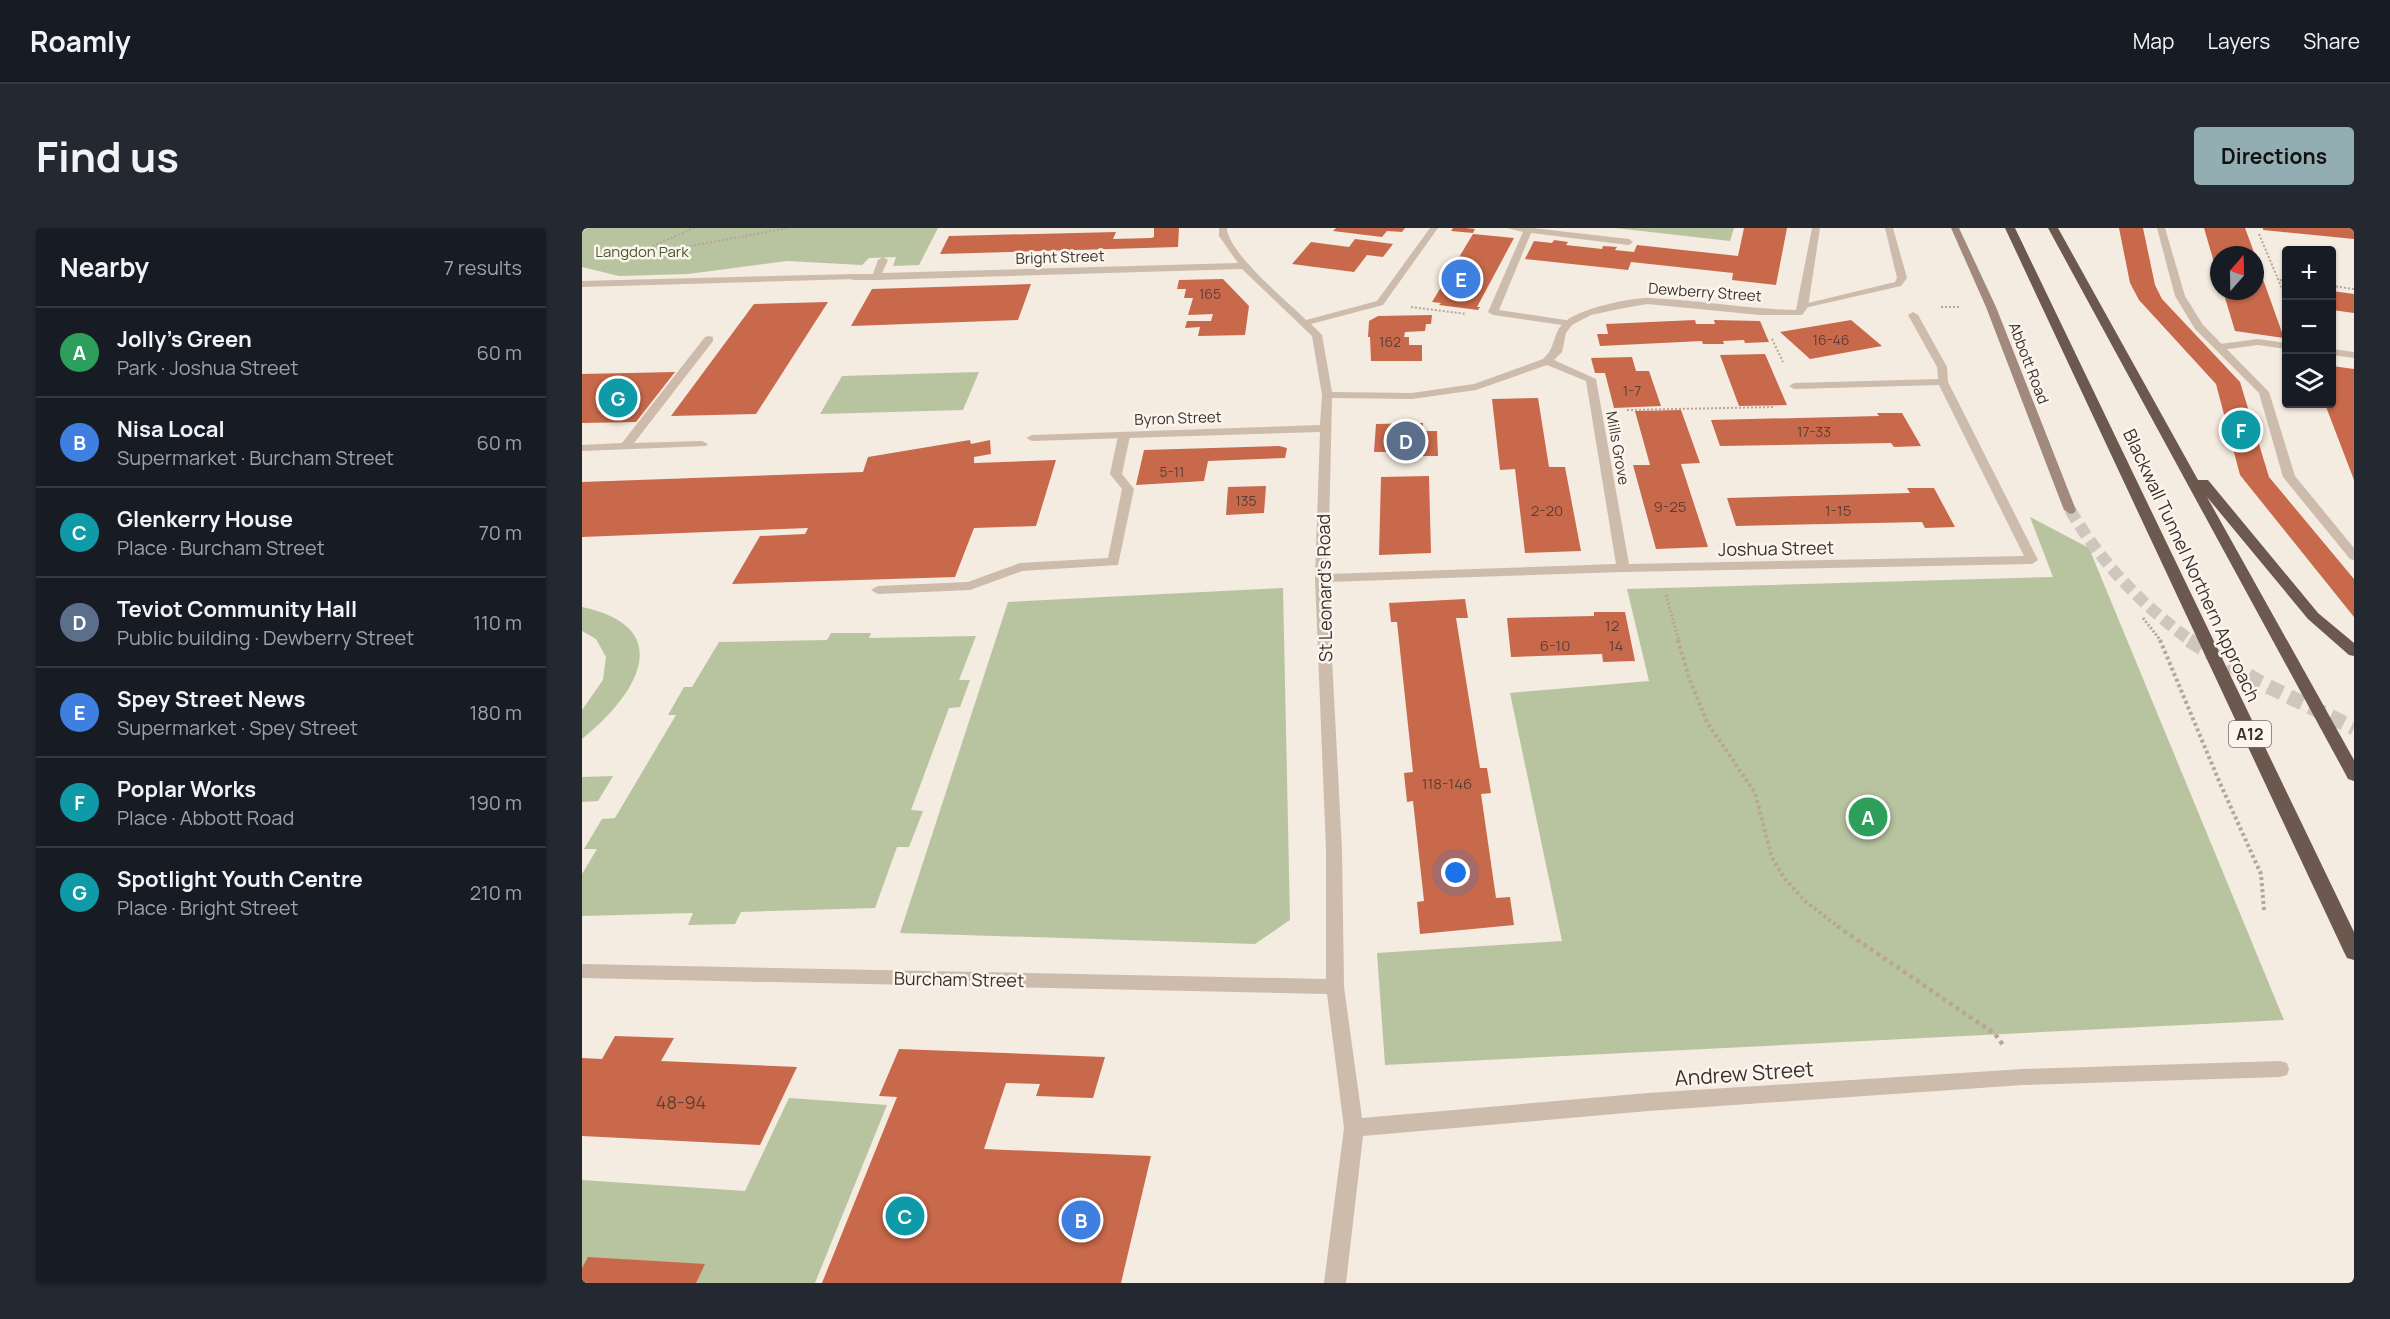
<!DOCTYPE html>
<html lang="en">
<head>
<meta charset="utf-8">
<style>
  body { margin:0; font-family:Manrope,sans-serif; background:#242831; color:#f1f3f6 }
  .controls { position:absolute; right:18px; top:18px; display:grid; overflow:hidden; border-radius:6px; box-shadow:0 2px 4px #0004 }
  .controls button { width:54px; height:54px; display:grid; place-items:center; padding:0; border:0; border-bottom:2px solid #363941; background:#171b24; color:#f1f3f6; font:30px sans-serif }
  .compass { position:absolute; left:1628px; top:18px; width:54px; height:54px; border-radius:50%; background:#171b24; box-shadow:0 2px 4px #0004; rotate:20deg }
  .you { position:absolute; left:874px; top:645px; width:21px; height:21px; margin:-15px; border:4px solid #fff; border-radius:50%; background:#1a73e8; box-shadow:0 0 0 9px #1a73e833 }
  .badge { display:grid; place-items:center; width:39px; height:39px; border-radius:50%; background:#92aeb2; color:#fff; font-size:20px; font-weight:700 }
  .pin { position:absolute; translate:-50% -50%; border:3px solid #fff; box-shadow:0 2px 6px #0006 }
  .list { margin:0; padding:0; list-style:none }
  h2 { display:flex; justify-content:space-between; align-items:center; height:78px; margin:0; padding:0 24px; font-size:26px }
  h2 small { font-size:20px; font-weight:400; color:#9ea1a6 }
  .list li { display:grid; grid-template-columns:39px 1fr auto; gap:18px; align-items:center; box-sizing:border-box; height:90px; padding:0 24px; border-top:2px solid #363941 }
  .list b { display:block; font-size:22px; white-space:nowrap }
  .list p { margin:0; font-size:20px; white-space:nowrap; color:#9ea1a6 }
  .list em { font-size:20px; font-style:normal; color:#9ea1a6 }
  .icon { flex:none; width:33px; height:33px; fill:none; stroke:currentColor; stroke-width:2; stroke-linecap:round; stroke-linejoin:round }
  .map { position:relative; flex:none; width:1772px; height:1055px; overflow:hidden; border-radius:6px }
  header { display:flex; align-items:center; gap:36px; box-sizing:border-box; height:84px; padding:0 30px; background:#171b24; border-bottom:2px solid #363941 }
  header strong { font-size:28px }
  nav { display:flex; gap:33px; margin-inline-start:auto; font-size:21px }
  .intro { display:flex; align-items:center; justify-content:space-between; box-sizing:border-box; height:144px; padding:0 36px }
  h1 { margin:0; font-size:42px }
  .button { padding:15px 27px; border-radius:6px; background:#92aeb2; color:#111; font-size:21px; font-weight:700 }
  main { display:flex; gap:36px; padding:0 36px }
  aside { flex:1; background:#171b24; border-radius:6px; box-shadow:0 2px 4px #0004 }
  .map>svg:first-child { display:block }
  .green { fill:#b8c4a0 }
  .building { fill:#c8694b }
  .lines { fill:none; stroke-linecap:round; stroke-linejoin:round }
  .secondary-tunnel-far1 { stroke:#cfc6bd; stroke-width:12; stroke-dasharray:12 6; stroke-linecap:butt }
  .secondary-tunnel { stroke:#cfc6bd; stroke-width:15; stroke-dasharray:15 8; stroke-linecap:butt }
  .path-far3 { stroke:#b9a596; stroke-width:2; stroke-dasharray:2 2; stroke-linecap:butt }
  .path-far2 { stroke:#b9a596; stroke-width:3; stroke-dasharray:2 2; stroke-linecap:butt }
  .path-far1 { stroke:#b9a596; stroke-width:4; stroke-dasharray:3 3; stroke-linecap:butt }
  .path { stroke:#b9a596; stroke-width:4.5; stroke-dasharray:4 4; stroke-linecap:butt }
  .service { fill:#cdbbac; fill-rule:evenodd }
  .pedestrian { fill:#cdbbac; fill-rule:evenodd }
  .minor { fill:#cdbbac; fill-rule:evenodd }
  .secondary { fill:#a18a7d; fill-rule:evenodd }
  .trunk { fill:#6c584f; fill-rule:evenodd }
  .labels { text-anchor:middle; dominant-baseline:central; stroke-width:5; stroke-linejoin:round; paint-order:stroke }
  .far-number-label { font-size:14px; fill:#5e3e33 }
  .far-park-label { font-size:15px; fill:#4a5a2e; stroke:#fbf5ee }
  .far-street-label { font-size:15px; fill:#3b302b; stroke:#fbf5ee }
  .number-label { font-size:15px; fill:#5e3e33 }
  .shield { fill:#fbf5ee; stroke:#756b66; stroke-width:1.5 }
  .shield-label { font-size:16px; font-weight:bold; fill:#3b302b }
  .street-label { font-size:18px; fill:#3b302b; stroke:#fbf5ee }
  .near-number-label { font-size:18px; fill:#5e3e33 }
  .near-street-label { font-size:21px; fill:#3b302b; stroke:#fbf5ee }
</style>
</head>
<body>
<header>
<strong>Roamly</strong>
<nav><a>Map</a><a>Layers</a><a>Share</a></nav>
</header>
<div class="intro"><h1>Find us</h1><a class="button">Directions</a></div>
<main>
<aside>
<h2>Nearby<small>7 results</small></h2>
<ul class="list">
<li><span class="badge" style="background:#2e9e5b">A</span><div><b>Jolly's Green</b><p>Park · Joshua Street</p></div><em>60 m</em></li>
<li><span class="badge" style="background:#3f7fe0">B</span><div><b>Nisa Local</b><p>Supermarket · Burcham Street</p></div><em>60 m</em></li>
<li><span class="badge" style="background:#0f9aa8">C</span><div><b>Glenkerry House</b><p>Place · Burcham Street</p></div><em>70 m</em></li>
<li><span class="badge" style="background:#5c6f8a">D</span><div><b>Teviot Community Hall</b><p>Public building · Dewberry Street</p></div><em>110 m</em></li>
<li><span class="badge" style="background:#3f7fe0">E</span><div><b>Spey Street News</b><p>Supermarket · Spey Street</p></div><em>180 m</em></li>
<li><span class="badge" style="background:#0f9aa8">F</span><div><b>Poplar Works</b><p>Place · Abbott Road</p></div><em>190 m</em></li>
<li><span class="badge" style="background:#0f9aa8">G</span><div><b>Spotlight Youth Centre</b><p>Place · Bright Street</p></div><em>210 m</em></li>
</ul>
</aside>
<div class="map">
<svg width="1772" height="1055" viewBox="0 0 1772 1055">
  <rect width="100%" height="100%" fill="#f4ebe1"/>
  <!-- green -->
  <g class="green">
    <polygon points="6,0 356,0 337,37 311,38 314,29 287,30 280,37 205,33 106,46 37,48 0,39 0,4"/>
    <polygon points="1033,0 1152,0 1148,13"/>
    <polygon points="397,144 381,182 238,186 260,148"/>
    <polygon points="1448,289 1507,320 1702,792 803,837 795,725 980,713 928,465 1067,453 1045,361 1471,349"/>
    <polygon points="701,360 708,692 673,716 318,705 426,374"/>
    <path d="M0,379C98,400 53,469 0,511V482L21,452L24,429L14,411L0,403Z"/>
    <polygon points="249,405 289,405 287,410 394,408 377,452 388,452 378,479 367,480 329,582 341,583 327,619 315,619 293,680 159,684 153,696 106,697 111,685 0,688 0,646 15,621 2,621 20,591 33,590 94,487 86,487 102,459 110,459 137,414 245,412"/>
    <polygon points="31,548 16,573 0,574 0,549"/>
    <polygon points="207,870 305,877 233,1055 0,1055 0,952 163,963"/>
  </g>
  <!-- building -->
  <g class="building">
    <polygon points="572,0 597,0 596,19 358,26 367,8 534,4 531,11 569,10 572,9"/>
    <polygon points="754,0 823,0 820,4 805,3 800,9 751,3"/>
    <polygon points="871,0 884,0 893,1 891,5 869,3"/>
    <polygon points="1162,0 1205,0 1194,57 1150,52 1151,45 1049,34 1046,42 943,31 952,13 970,15 972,12 986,14 984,17 1020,21 1021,18 1035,19 1033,22 1052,24 1055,17 1156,28"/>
    <polygon points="1537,0 1561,0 1573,57 1580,71 1658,154 1687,249 1772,351 1772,389 1658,247 1634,156 1557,72 1548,55"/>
    <polygon points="1622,0 1663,0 1673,27 1637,27 1636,48"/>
    <polygon points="1681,0 1772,0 1772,11 1681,2"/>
    <polygon points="891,6 932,10 895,79 898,79 896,82 857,77 859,75 850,74"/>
    <polygon points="773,11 811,16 801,29 785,27 772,44 710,36 729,14 767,19"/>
    <polygon points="1673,29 1702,110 1653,103 1641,63 1673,63"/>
    <polygon points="641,51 667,78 663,107 616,108 618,99 603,100 605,93 629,93 631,86 606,87 611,70 602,70 604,61 595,61 597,52"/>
    <polygon points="449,56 436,92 269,98 290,61"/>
    <polygon points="1750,63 1772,66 1772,85 1750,82"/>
    <polygon points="246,74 174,186 89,188 172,76"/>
    <polygon points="850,87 849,96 844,96 843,103 823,104 822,109 827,109 827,117 840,117 840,133 789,133 788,109 786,109 787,93 796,88"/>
    <polygon points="1113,92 1114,96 1133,96 1132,92 1178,93 1187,114 1163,115 1162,112 1141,113 1142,116 1121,116 1120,113 1018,118 1015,106 1026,106 1024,96"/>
    <polygon points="1269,92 1300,118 1228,131 1198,104"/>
    <polygon points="1183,126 1205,177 1157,178 1138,127"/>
    <polygon points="1050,129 1054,143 1067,143 1079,178 1032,180 1023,145 1013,145 1009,130"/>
    <polygon points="1750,138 1772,141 1772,252 1743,176 1750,176"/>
    <polygon points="93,144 54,194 0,195 0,146"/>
    <polygon points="956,170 967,239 983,239 999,323 943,325 933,241 918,242 910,171"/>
    <polygon points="1099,182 1118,235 1099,236 1126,319 1074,321 1051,237 1068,237 1053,183"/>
    <polygon points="1295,185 1320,185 1339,218 1312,219 1309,215 1138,218 1129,192 1297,188"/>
    <polygon points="841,195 841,203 855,203 856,228 810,228 810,224 792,224 794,196"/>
    <polygon points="388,212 389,216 408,212 409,226 392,229 392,235 474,232 454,298 392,300 373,349 150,356 178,308 223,306 226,300 0,309 0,254 281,244 286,229"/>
    <polygon points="697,218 705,220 703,230 626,233 622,253 554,257 562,222"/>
    <polygon points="847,248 849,325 797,327 799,249"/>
    <polygon points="684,258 682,285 644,287 646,259"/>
    <polygon points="1325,260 1352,260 1373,299 1343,300 1340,294 1154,298 1145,270 1328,265"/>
    <polygon points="883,371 886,390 874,390 898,540 905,540 909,565 899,566 914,670 928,669 932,697 838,706 835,674 842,673 831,573 825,574 822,545 831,544 815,394 809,394 807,375"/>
    <polygon points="1012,384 1043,384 1053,433 1021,434 1020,426 929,429 925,390 1012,388"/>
    <polygon points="33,808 92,810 79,833 215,839 178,917 0,908 0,830 20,831"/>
    <polygon points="317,821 523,829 511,870 454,868 458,856 424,855 402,921 569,928 539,1055 240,1055 315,869 297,868"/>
    <polygon points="6,1029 123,1036 114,1055 0,1055 0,1040"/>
  </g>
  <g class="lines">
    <!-- secondary-tunnel-far1 -->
    <path class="secondary-tunnel-far1" d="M1488,282C1521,337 1558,375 1609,413"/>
    <!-- secondary-tunnel -->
    <polyline class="secondary-tunnel" points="1607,412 1677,454 1772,500"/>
    <!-- path-far3 -->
    <g class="path-far3">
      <polyline points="1677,6 1704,70"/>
      <polyline points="77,24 206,0"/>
      <polyline points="52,26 112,0"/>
      <polyline points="1698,52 1704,53"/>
      <polyline points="1750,58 1772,61"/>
      <polyline points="829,79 884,86"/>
      <polyline points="1359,79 1379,79"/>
      <polyline points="1190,111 1201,134"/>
      <polyline points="1045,182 1193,179"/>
    </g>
    <!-- path-far2 -->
    <g class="path-far2">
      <polyline points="1084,367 1097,413"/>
      <polyline points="1561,390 1579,413"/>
    </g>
    <!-- path-far1 -->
    <g class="path-far1">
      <polyline points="1096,412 1107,450 1125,494 1173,565 1190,630 1203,651 1224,674 1257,699"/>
      <polyline points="1578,412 1637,553 1679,646 1682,682"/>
    </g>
    <!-- path -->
    <polyline class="path" points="1255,698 1413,806 1421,817"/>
    <!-- service -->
    <g class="service">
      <polygon points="925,0 951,0 1047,11 1051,14 1047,17 949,5 917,82 990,93 992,95 987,98 911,87 906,84 941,4"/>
      <polygon points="1303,0 1311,0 1325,50 1319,58 1218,81 1218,77 1313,54 1315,50"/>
      <polygon points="127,108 131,109 131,113 52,215 120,213 126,216 124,218 0,223 0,217 40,215 123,109"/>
      <polygon points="1676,111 1704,115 1704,121 1676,117 1638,122 1633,119 1638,116"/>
      <polygon points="1750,121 1772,124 1772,130 1750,127"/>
      <polygon points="542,205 548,208 540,246 552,261 536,337 440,343 388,362 296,366 289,362 296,358 386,354 438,335 526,330 540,261 528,246 536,208"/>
    </g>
    <!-- pedestrian -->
    <polygon class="pedestrian" points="271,46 276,49 274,51 0,59 0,53"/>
    <!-- minor -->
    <g class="minor">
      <path d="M637,0H645C646,25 705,73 724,92L795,73L848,0H856L801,77L729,96L740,107L750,164L830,165L892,156L961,131C975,119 970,103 984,93C1000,80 1047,70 1067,70C1116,72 1165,81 1214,82L1230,0H1238L1226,79L1220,87H1178L1065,76L1037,81L1009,87L990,97L984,105L980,124L972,132L1014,151L1047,336L1442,328L1357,157L1212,161L1207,158L1212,155L1356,151L1355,139L1326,87L1331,84L1336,87L1365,139L1366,154L1456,332L1450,336L1041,344L746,354L760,622L762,759L780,890L1066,865L1441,841L1698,833L1705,835L1707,841L1705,847L1698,849L1441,857L1066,883L781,908L764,1055H742L762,900L745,766L0,750V736L744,751V622L733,350L738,204L450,213L444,210L450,207L738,197L740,167L730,108L660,41L294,52H271L266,49L271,46H291L296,32L301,29L306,32L300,45L656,35L637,8ZM965,137L1004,153L1034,336L746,346L750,170L830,171L894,162Z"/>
      <polygon points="1575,0 1583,0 1603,68 1621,97 1687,164 1713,248 1772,320 1772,332 1768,331 1701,249 1677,165 1613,101 1593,68"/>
    </g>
    <!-- secondary -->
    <polygon class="secondary" points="1369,0 1377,0 1414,79 1494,282 1492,285 1488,286 1482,282 1404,79"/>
    <!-- trunk -->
    <g class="trunk">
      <polygon points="1423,0 1433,0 1772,704 1772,732 1765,730 1762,724"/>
      <polygon points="1466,0 1476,0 1616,252 1626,252 1736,385 1772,415 1772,428 1767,427 1726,391 1625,269 1772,532 1772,553 1766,551 1764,547"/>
    </g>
  </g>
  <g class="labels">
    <!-- far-number labels -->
    <g class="far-number-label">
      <text x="628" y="65">165</text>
      <text x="1249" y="111">16-46</text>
      <text x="808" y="113">162</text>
      <text x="1050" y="162">1-7</text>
      <text x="1232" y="203">17-33</text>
      <text x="590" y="243">5-11</text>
      <text x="664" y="272">135</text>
    </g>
    <!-- far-park labels -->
    <g class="far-park-label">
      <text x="60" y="23">Langdon Park</text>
    </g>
    <!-- far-street labels -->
    <g class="far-street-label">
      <text transform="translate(478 29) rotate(-2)">Bright Street</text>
      <text transform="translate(1123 64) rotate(4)">Dewberry Street</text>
      <text transform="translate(1447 135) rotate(69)">Abbott Road</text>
      <text transform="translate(596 190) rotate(-2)">Byron Street</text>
      <text transform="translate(1036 220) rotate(80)">Mills Grove</text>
    </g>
    <!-- number labels -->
    <g class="number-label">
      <text x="1088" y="278">9-25</text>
      <text x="965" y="282">2-20</text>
      <text x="1256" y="282">1-15</text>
      <text x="1030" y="397">12</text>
      <text x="973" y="417">6-10</text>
      <text x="1034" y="417">14</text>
      <text x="865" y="555">118-146</text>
    </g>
    <!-- shield labels -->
    <rect class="shield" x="1647" y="493" width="42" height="26" rx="4.5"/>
    <g class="shield-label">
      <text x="1668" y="506">A12</text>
    </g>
    <!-- street labels -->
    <g class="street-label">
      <text transform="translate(1194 320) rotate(-1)">Joshua Street</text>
      <text transform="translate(1610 337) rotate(65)">Blackwall Tunnel Northern Approach</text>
      <text transform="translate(742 360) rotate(-91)">St Leonard's Road</text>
      <text transform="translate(377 751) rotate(1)">Burcham Street</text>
    </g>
    <!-- near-number labels -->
    <g class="near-number-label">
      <text x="99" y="874">48-94</text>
    </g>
    <!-- near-street labels -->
    <g class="near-street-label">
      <text transform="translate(1162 845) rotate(-4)">Andrew Street</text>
    </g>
  </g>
</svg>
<div class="controls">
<button>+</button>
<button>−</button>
<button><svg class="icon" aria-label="layers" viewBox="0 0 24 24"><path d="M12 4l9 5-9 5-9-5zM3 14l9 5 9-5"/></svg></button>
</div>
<svg class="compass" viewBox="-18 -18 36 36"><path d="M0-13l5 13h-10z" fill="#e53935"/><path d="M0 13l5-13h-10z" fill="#9ea1a6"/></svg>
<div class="you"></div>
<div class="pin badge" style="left:1286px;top:589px;background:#2e9e5b">A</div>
<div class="pin badge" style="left:499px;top:992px;background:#3f7fe0">B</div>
<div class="pin badge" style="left:323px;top:988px;background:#0f9aa8">C</div>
<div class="pin badge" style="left:824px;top:213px;background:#5c6f8a">D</div>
<div class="pin badge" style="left:879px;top:51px;background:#3f7fe0">E</div>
<div class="pin badge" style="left:1659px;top:202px;background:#0f9aa8">F</div>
<div class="pin badge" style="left:36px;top:170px;background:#0f9aa8">G</div>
</div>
</main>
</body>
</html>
